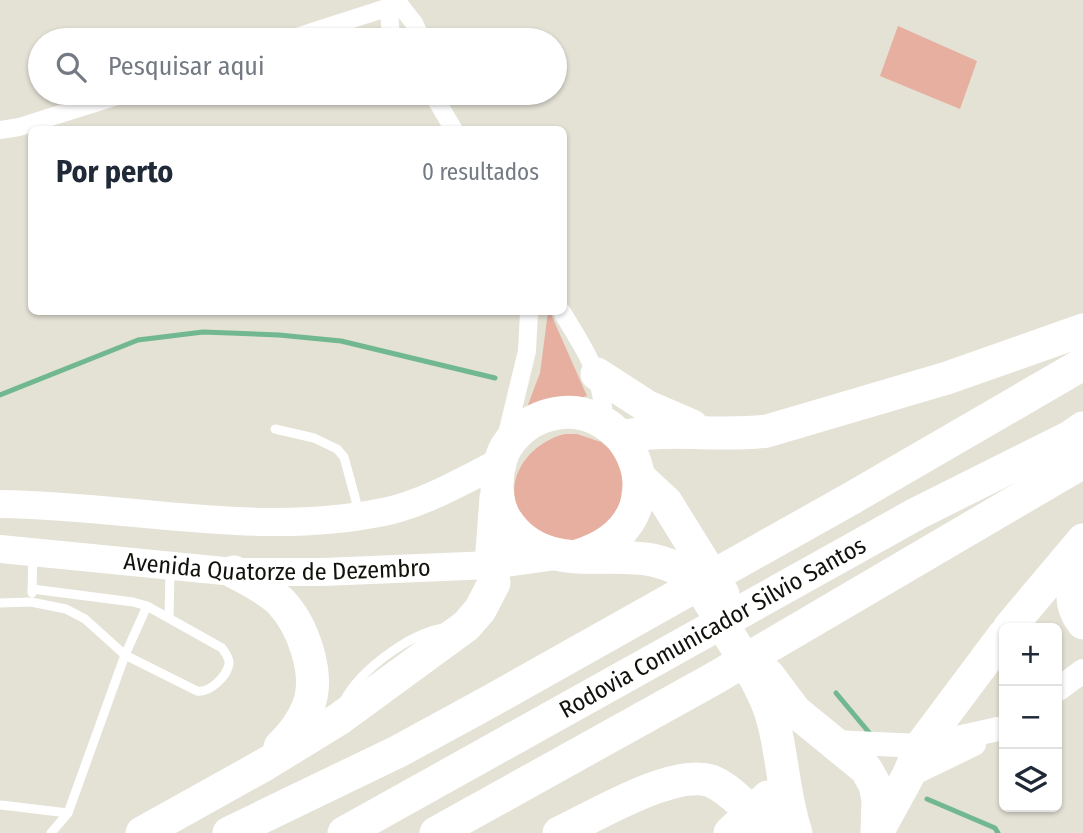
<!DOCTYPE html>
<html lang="pt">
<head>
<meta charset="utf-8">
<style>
  body { margin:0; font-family:"Fira Sans Condensed",sans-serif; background:#f6f6f7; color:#1f2937 }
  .controls { position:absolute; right:21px; bottom:21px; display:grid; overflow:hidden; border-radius:10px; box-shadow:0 2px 5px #0004 }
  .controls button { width:63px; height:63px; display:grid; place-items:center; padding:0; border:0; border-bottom:2px solid #e0e1e3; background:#fff; color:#1f2937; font:35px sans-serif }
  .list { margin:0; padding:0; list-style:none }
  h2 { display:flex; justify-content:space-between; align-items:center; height:91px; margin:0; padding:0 28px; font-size:30px }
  h2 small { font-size:23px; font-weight:400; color:#747a83 }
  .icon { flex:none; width:38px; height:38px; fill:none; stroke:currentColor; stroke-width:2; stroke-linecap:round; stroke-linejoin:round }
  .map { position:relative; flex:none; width:1083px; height:833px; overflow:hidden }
  .search { position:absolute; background:#fff; box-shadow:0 2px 5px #0004; left:28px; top:28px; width:539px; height:77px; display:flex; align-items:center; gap:18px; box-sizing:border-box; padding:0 24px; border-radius:38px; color:#747a83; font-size:26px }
  .panel { position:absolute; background:#fff; box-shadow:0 2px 5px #0004; left:28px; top:126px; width:539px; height:189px; border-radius:10px }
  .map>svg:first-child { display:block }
  .green { fill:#e7af9f }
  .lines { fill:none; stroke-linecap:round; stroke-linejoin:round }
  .stream { stroke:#71b890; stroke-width:5 }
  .lane { stroke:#fff; stroke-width:9 }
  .street { stroke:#fff; stroke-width:18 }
  .secondary { stroke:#fff; stroke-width:24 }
  .primary { stroke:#fff; stroke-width:28 }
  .highway { stroke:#fff; stroke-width:33 }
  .labels { text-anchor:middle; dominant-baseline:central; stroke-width:7; stroke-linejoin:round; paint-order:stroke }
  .street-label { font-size:24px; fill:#12120d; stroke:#fff }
</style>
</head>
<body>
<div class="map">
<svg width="1083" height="833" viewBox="0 0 1083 833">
  <rect width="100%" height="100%" fill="#e4e1d5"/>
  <!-- green -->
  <g class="green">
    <polygon points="898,26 977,61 960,109 880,76"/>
    <polygon points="548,312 550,312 587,396 526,410 540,373"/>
    <path d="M565,434H577L601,442L611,450L624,472L618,521L600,538L550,542C541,534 527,525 521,515C500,479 531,442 565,434Z"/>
  </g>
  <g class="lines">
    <!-- stream -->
    <g class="stream">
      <polyline points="0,395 138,340 203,332 279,335 341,341 495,378"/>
      <polyline points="836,693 872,736"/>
      <polyline points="927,799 995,828 998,833"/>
    </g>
    <!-- lane -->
    <g class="lane">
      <polyline points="275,429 314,438 337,449 344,457 356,501 356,511"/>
      <polyline points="32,593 33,554"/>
      <path d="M0,603L31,602L66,609L85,619L125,655L197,691C210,693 227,676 229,664C230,658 225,653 222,648L147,606L133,602L32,589"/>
      <polyline points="169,618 170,571"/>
      <path d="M344,701C360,670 409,634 443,628"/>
      <polyline points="1,805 68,813 125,655 147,606"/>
      <polyline points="51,833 68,813"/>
    </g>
    <!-- street -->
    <g class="street">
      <polyline points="389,8 391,40"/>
      <polyline points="323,30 367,40"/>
      <polyline points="287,40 399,4 414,23 422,40"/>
      <polyline points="432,93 454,130"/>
      <polyline points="0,130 19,127 127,93"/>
      <path d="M562,312C586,352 603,374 604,422"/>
      <polyline points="505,442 527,351 529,312"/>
    </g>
    <!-- secondary -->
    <g class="secondary">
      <polyline points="1057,690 1083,671"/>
      <polyline points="832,742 921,746 998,729"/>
      <polyline points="908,776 974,744"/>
    </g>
    <!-- primary -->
    <g class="primary">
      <path d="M0,504C129,505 259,539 388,511C427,502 464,480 500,462"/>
      <path id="s1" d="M0,549L234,572H323L491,565L556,556"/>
    </g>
    <!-- highway -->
    <g class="highway">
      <polyline points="597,374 648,407 692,426"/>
      <path d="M621,437C669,427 718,437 767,431L947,378L1083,330"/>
      <polyline points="639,477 666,502 723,594"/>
      <path d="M577,556C692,522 628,383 540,418C523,425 506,441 501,459C495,478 495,503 506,520C553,592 645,526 698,585C709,598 717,615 726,630C744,660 766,690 774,724C783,760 784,798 796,833"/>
      <path d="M1083,558C1073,581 1066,601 1083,623"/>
      <path d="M234,572C250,580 267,589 280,601C303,625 321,675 308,707C302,723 292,735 280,747"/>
      <polyline points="1009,628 1083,540"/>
      <polyline points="768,675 795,711 866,769 875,785 878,800 877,833"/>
      <polyline points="879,829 908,776 921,746 1004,635"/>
      <polyline points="142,833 264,765 339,719 466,626 480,610 494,583 491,565 496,498"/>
      <polyline points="229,833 399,751 487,703 852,498 1083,364"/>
      <path id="s2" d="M344,833L916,514L1070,437L1083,428"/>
      <polyline points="436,833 715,678 1083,462"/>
      <path d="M559,833C595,816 674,768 711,781C729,788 740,803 755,814C763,821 773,827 781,833"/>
      <polyline points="730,833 768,797"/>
    </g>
  </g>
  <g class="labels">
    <!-- street labels -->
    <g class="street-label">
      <text stroke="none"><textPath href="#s1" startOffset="278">Avenida Quatorze de Dezembro</textPath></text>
      <text stroke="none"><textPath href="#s2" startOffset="422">Rodovia Comunicador Silvio Santos</textPath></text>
    </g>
  </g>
</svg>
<div class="controls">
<button>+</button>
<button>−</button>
<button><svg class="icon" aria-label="layers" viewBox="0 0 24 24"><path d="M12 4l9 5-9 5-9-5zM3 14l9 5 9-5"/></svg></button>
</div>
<div class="search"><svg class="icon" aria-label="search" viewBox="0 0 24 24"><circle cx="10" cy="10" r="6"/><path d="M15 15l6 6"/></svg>Pesquisar aqui</div>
<section class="panel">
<h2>Por perto<small>0 resultados</small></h2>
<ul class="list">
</ul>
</section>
</div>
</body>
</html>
